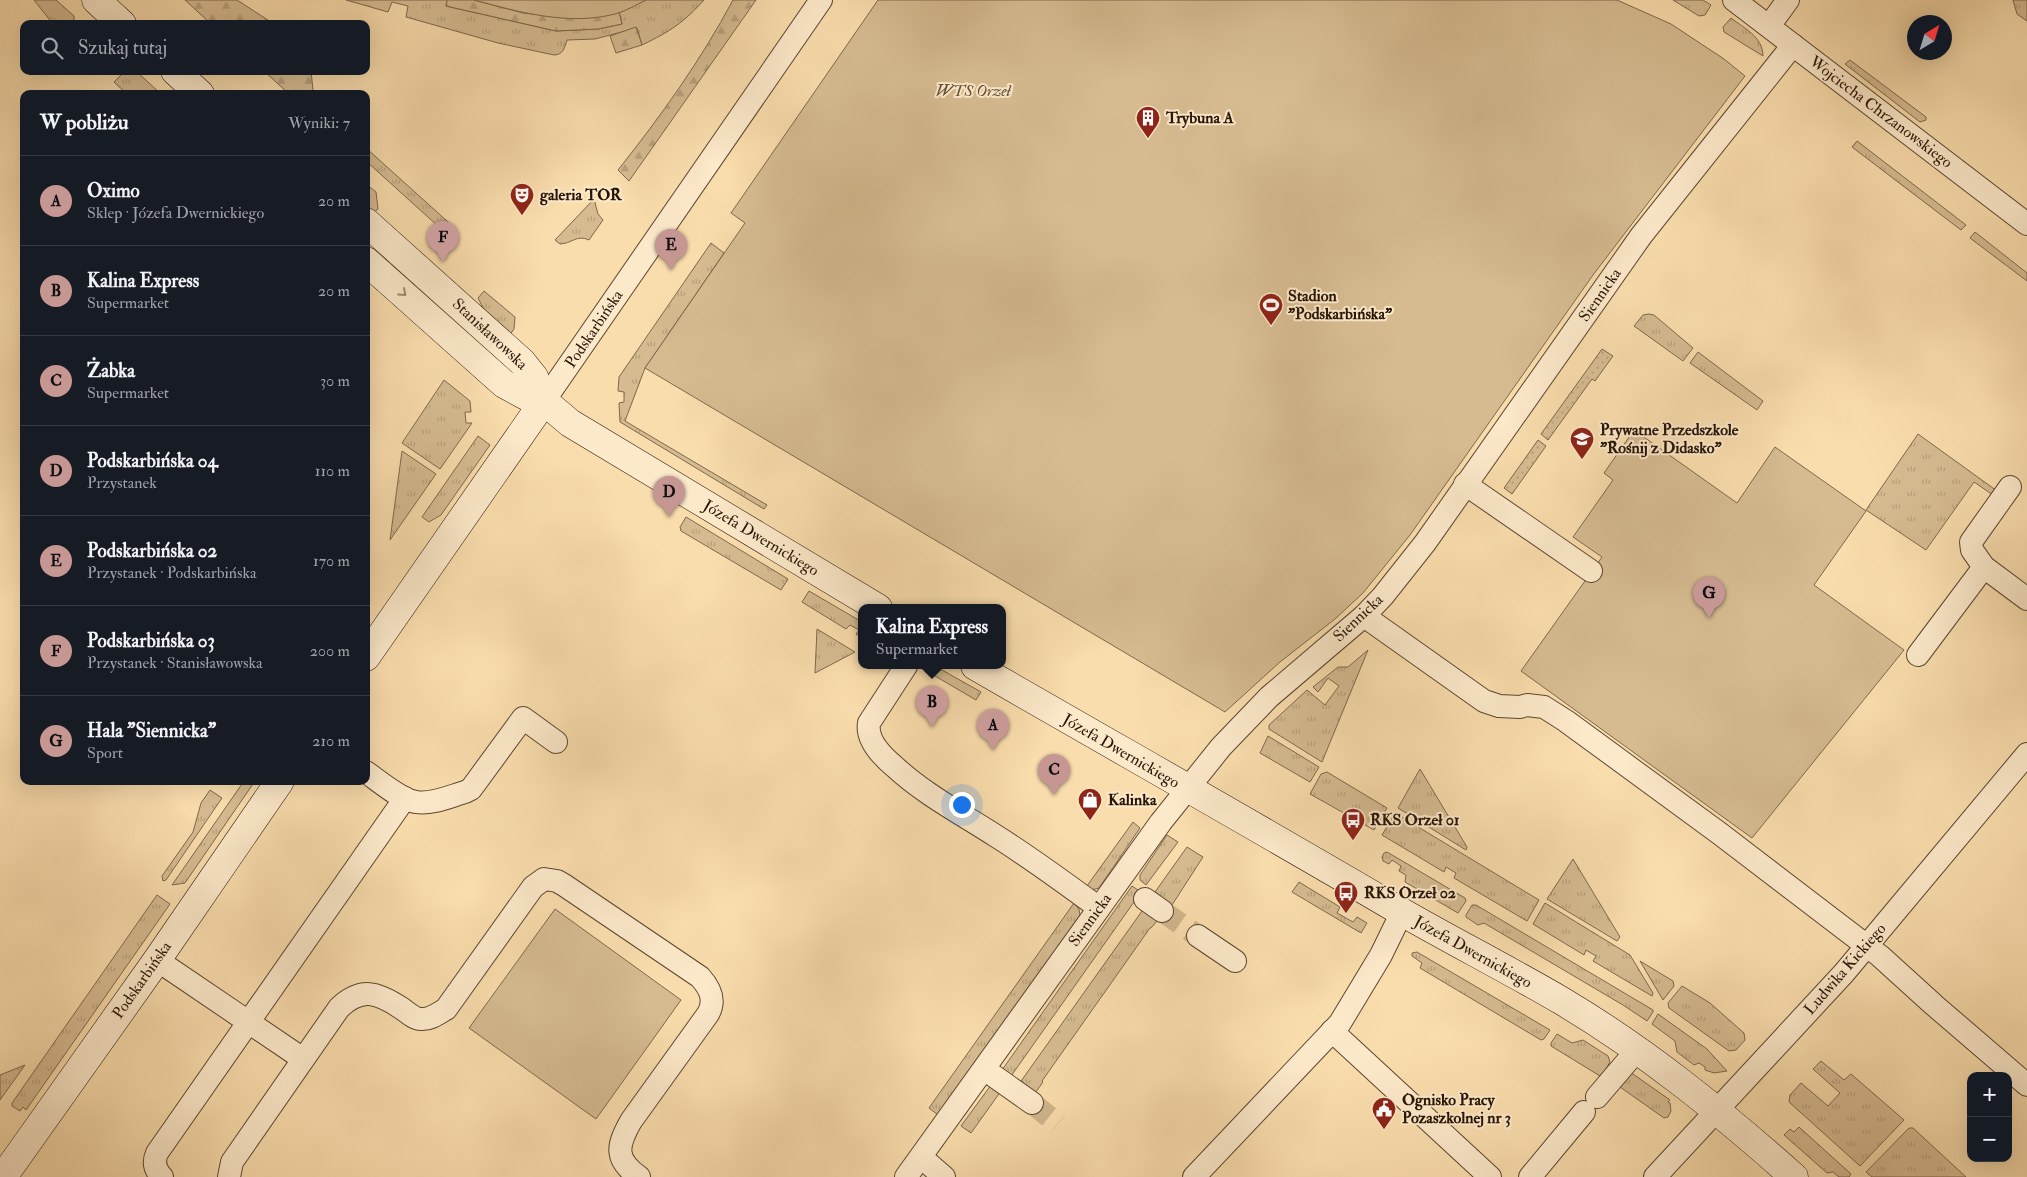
<!DOCTYPE html>
<html lang="pl">
<head>
<meta charset="utf-8">
<style>
  body { margin:0; font-family:"IM FELL Double Pica",serif; background:#20242c; color:#f1f3f6 }
  .controls { position:absolute; right:15px; bottom:15px; display:grid; overflow:hidden; border-radius:10px; box-shadow:0 5px 20px #0002 }
  .controls button { width:45px; height:45px; display:grid; place-items:center; padding:0; border:0; border-bottom:1px solid #363941; background:#171b24; color:#f1f3f6; font:25px sans-serif }
  .compass { position:absolute; left:1907px; top:15px; width:45px; height:45px; border-radius:50%; background:#171b24; box-shadow:0 5px 20px #0002; rotate:38deg }
  .you { position:absolute; left:961px; top:804px; width:18px; height:18px; margin:-12px; border:4px solid #fff; border-radius:50%; background:#1a73e8; box-shadow:0 0 0 8px #1a73e833 }
  .badge { display:grid; place-items:center; width:32px; height:32px; border-radius:50%; background:#c59692; color:#111; font-size:16px; font-weight:700 }
  .pin { position:absolute; translate:-50% -41px; filter:drop-shadow(0 1px 2px #0008) }
  .pin::after { content:''; position:absolute; top:26px; width:18px; height:15px; background:inherit; clip-path:polygon(0 0,100% 0,50% 100%) }
  .popup { position:absolute; left:858px; top:604px; width:148px; height:65px; box-sizing:border-box; display:grid; place-content:center; border-radius:10px; background:#171b24; filter:drop-shadow(0 1px 4px #0005); font-size:16px; white-space:nowrap; color:#9ea1a6 }
  .popup b { font-size:19px; color:#f1f3f6 }
  .popup::after { content:''; position:absolute; left:50%; top:100%; margin-left:-10px; border:10px solid transparent; border-top-color:#171b24 }
  .list { margin:0; padding:0; list-style:none }
  h2 { display:flex; justify-content:space-between; align-items:center; height:65px; margin:0; padding:0 20px; font-size:21px }
  h2 small { font-size:16px; font-weight:400; color:#9ea1a6 }
  .list li { display:grid; grid-template-columns:32px 1fr auto; gap:15px; align-items:center; box-sizing:border-box; height:90px; padding:0 20px; border-top:1px solid #363941 }
  .list b { display:block; font-size:19px; white-space:nowrap }
  .list p { margin:0; font-size:16px; white-space:nowrap; color:#9ea1a6 }
  .list em { font-size:16px; font-style:normal; color:#9ea1a6 }
  .icon { flex:none; width:28px; height:28px; fill:none; stroke:currentColor; stroke-width:2; stroke-linecap:round; stroke-linejoin:round }
  .map { position:relative; flex:none; width:2027px; height:1177px; overflow:hidden }
  .search { position:absolute; background:#171b24; box-shadow:0 5px 20px #0002; left:20px; top:20px; width:350px; height:55px; display:flex; align-items:center; gap:12px; box-sizing:border-box; padding:0 18px; border-radius:10px; color:#9ea1a6; font-size:19px }
  .panel { position:absolute; background:#171b24; box-shadow:0 5px 20px #0002; left:20px; top:90px; width:350px; height:695px; border-radius:10px }
  .map>svg:first-child { display:block }
  .grass { fill:url(#grass-tufts); stroke:#7e684c }
  .forest { fill:url(#forest-firs); stroke:#7e684c }
  .park { fill:#d6bb91; stroke:#7e684c }
  .garden { fill:url(#garden-dots); stroke:#7e684c }
  .lines { fill:none; stroke-linecap:round; stroke-linejoin:round }
  .street-tunnel { stroke:#d0b58c; stroke-width:22; stroke-dasharray:22 11; stroke-linecap:butt }
  .street-casing { stroke:#5c4630; stroke-width:24 }
  .secondary-casing { stroke:#271406; stroke-width:29 }
  .street { stroke:#fce9ca; stroke-width:22 }
  .secondary { stroke:#fce9ca; stroke-width:28 }
  .oneway { stroke:#9c8972 }
  .labels { text-anchor:middle; dominant-baseline:central; stroke-width:4; stroke-linejoin:round; paint-order:stroke }
  .park-label { font-size:16px; font-style:italic; fill:#644e37; stroke:#fce9ca }
  .street-label { font-size:16px; fill:#271406; stroke:#fce9ca }
  .poi-label { font-size:16px; font-weight:bold; fill:#271406; stroke:#fce9ca; text-anchor:start }
</style>
</head>
<body>
<div class="map">
<svg width="2027" height="1177" viewBox="0 0 2027 1177">
  <defs>
    <pattern id="grass-tufts" width="24" height="20" patternUnits="userSpaceOnUse" patternTransform="scale(1.25)"><rect width="24" height="20" fill="#d6bb91"/><path d="M3 7l-1-3M5 7V3M7 7l1-3M15 17l-1-3M17 17v-4M19 17l1-3" fill="none" stroke="#b8a07c"/></pattern>
    <pattern id="forest-firs" width="22" height="20" patternUnits="userSpaceOnUse" patternTransform="scale(1.25)"><rect width="22" height="20" fill="#d6bb91"/><path d="M5 1l3.5 6h-7zM16 11l3.5 6h-7z" fill="#b8a07c"/></pattern>
    <pattern id="garden-dots" width="8" height="8" patternUnits="userSpaceOnUse" patternTransform="scale(1.25)"><rect width="8" height="8" fill="#d6bb91"/><path d="M2 2h.1M6 6h.1" fill="none" stroke="#b8a07c" stroke-width="1.8" stroke-linecap="round"/></pattern>
  </defs>
  <rect width="100%" height="100%" fill="#faddad"/>
  <filter id="stains"><feTurbulence type="fractalNoise" baseFrequency=".004" numOctaves="4"/><feColorMatrix values="0 0 0 0 .2 0 0 0 0 .09 0 0 0 0 .02 0 0 0 .5 -.17"/></filter>
  <radialGradient id="worn" r=".72"><stop offset=".6" stop-color="#630" stop-opacity="0"/><stop offset="1" stop-color="#630" stop-opacity=".3"/></radialGradient>
  <!-- grass -->
  <g class="grass">
    <polygon points="34,0 56,0 74,16 74,20 71,24 53,24"/>
    <path d="M346,0H447L446,6L556,31L598,29L622,24L619,12L646,0H704C683,23 671,31 642,45L637,28L595,39L567,40C565,47 563,55 554,55L498,43L406,17L408,6L392,2L388,12Z"/>
    <polygon points="1673,0 1703,0 1711,5 1705,15 1699,16"/>
    <polygon points="2013,0 2027,0 2027,21 2017,14"/>
    <path d="M1731,18C1744,28 1763,37 1763,56L1724,32L1723,27Z"/>
    <polygon points="1850,60 1926,117 1926,120 1920,122 1845,64"/>
    <polygon points="125,71 136,71 161,94 127,94 114,82"/>
    <polygon points="1857,141 1966,225 1961,230 1852,147"/>
    <polygon points="366,148 457,230 449,239 439,227 366,161"/>
    <polygon points="366,184 376,192 378,209 374,213 366,206"/>
    <path d="M594,199L598,214L603,220L589,240C577,234 571,244 560,244L555,240Z"/>
    <polygon points="1975,232 2027,273 2027,281 1970,238"/>
    <polygon points="711,243 724,253 645,368 625,421 767,505 764,509 620,422 619,403 624,402 624,392 618,391 619,377"/>
    <polygon points="484,291 515,317 514,329 509,336 488,318 478,298"/>
    <polygon points="1649,314 1654,315 1693,348 1683,361 1634,326 1643,315"/>
    <polygon points="1698,352 1763,401 1757,410 1690,363"/>
    <polygon points="444,380 470,401 471,412 465,412 466,423 472,423 440,469 402,443"/>
    <polygon points="1918,434 1997,491 1993,495 1974,482 1926,550 1866,510"/>
    <polygon points="478,436 490,445 441,515 429,522 422,517"/>
    <polygon points="402,451 436,474 390,540"/>
    <polygon points="686,517 788,579 781,590 681,531 680,527"/>
    <polygon points="809,591 862,622 862,638 856,634 859,630 850,625 846,629 802,602"/>
    <polygon points="817,629 855,652 815,673"/>
    <polygon points="1368,650 1322,762 1269,729 1269,725 1307,690 1325,705 1339,686 1328,678 1318,692 1313,687 1338,667 1348,667"/>
    <polygon points="918,666 935,666 981,692 976,700"/>
    <polygon points="1268,736 1319,767 1310,782 1260,753"/>
    <polygon points="1420,769 1467,847 1466,850 1398,808"/>
    <polygon points="1327,772 1387,808 1374,830 1310,794 1321,774"/>
    <polygon points="244,781 255,781 185,883 172,885"/>
    <polygon points="210,790 222,798 166,880 163,881 162,876 193,832 201,803"/>
    <polygon points="1395,813 1539,900 1527,921 1454,878 1456,873 1446,867 1444,872 1382,835"/>
    <polygon points="1133,822 1140,828 1099,888 1088,891 1084,890"/>
    <polygon points="1167,835 1178,842 1146,885 1140,880 1140,875"/>
    <polygon points="1187,847 1203,857 1172,905 1155,892"/>
    <polygon points="1387,852 1465,898 1466,901 1458,913 1405,882 1406,875 1399,871 1401,866 1392,860 1389,864 1383,861 1382,857 1384,853"/>
    <polygon points="1573,859 1620,937 1617,941 1547,899"/>
    <polygon points="1299,882 1340,907 1337,913 1353,922 1357,917 1367,923 1361,933 1292,892"/>
    <polygon points="1132,886 1141,892 1009,1079 1002,1070"/>
    <polygon points="157,895 170,904 26,1110 23,1107 20,1111 12,1106 12,1103"/>
    <polygon points="1074,903 1079,909 1080,915 938,1115 929,1108"/>
    <polygon points="1545,903 1630,955 1653,993 1652,996 1593,961 1596,956 1586,950 1584,955 1533,924"/>
    <polygon points="1147,904 1162,915 1151,928 1150,928 1042,1081 1043,1082 1033,1096 1019,1084"/>
    <polygon points="1472,905 1476,905 1653,1010 1653,1012 1647,1021 1623,1005 1484,923 1478,925 1466,917 1466,915"/>
    <polygon points="1417,952 1550,1030 1544,1039 1541,1040 1420,968 1422,963 1412,956 1412,953"/>
    <polygon points="1640,961 1673,981 1674,986 1663,1000"/>
    <polygon points="1682,986 1710,1003 1744,1033 1745,1040 1736,1050 1729,1051 1669,1008 1668,1003"/>
    <polygon points="1658,1014 1707,1049 1727,1071 1714,1073 1705,1070 1705,1067 1699,1063 1694,1065 1677,1052 1675,1041 1652,1024"/>
    <polygon points="1557,1034 1572,1043 1583,1040 1608,1056 1610,1062 1603,1074 1600,1076 1551,1046 1551,1043"/>
    <polygon points="1821,1061 1844,1080 1851,1074 1904,1120 1860,1166 1789,1102 1790,1095 1801,1083 1828,1106 1840,1093 1813,1069"/>
    <polygon points="25,1065 0,1100 0,1075"/>
    <polygon points="1628,1074 1633,1074 1670,1100 1668,1102 1670,1103 1671,1111 1668,1117 1664,1118 1620,1087"/>
    <polygon points="991,1085 1001,1091 971,1133 961,1126"/>
    <polygon points="1799,1127 1851,1174 1849,1177 1839,1177 1833,1172 1827,1173 1784,1135 1790,1129 1794,1132"/>
    <polygon points="1909,1128 1913,1128 1966,1177 1872,1177 1866,1172"/>
  </g>
  <!-- forest -->
  <g class="forest">
    <polygon points="185,0 237,0 274,24 211,24"/>
    <polygon points="447,0 474,0 523,13 569,18 586,18 619,12 622,24 598,29 556,31 446,6"/>
    <path d="M733,0H756L629,181L618,170C661,116 701,60 733,0Z"/>
    <polygon points="636,27 642,45 616,53 610,36"/>
    <polygon points="264,71 311,71 313,90 311,94 289,94"/>
  </g>
  <!-- park -->
  <g class="park">
    <path d="M474,0H646C636,5 626,11 615,14C568,26 519,12 474,0Z"/>
    <polygon points="878,0 1617,0 1671,24 1724,59 1745,76 1593,275 1410,535 1363,593 1335,619 1280,662 1225,712 645,368 745,223 731,213"/>
    <polygon points="1634,430 1737,503 1775,447 1866,511 1814,585 1904,650 1752,838 1521,671 1602,557 1573,537 1613,480 1604,473"/>
    <polygon points="555,909 681,1000 596,1119 469,1028"/>
  </g>
  <!-- garden -->
  <g class="garden">
    <polygon points="1602,349 1613,356 1595,381 1592,379 1548,440 1541,434"/>
    <polygon points="1538,440 1546,446 1512,494 1504,488"/>
  </g>
  <g class="lines">
    <!-- street-tunnel -->
    <g class="street-tunnel">
      <polyline points="1162,911 1198,936"/>
      <polyline points="1032,1103 1058,1124"/>
    </g>
    <defs>
      <g id="street">
        <polyline points="1734,0 2027,224"/>
        <polyline points="1769,26 1788,0"/>
        <polyline points="544,401 821,0"/>
        <polyline points="1465,484 1591,571"/>
        <polyline points="1984,567 1972,550 1971,542 2010,487"/>
        <polyline points="1364,616 1484,701 1499,706 1520,707 1527,705 1544,707 1566,721 1719,833 1880,956 1934,1005 2027,1085"/>
        <polyline points="1918,655 1984,567 2027,599"/>
        <path d="M906,666L869,723C866,740 883,757 895,767C924,794 962,814 996,836C1031,858 1065,883 1099,908"/>
        <path d="M366,772C379,781 401,800 416,802C431,805 451,796 465,792L471,789L523,718L556,742"/>
        <polyline points="1145,899 1162,911"/>
        <polyline points="1198,936 1235,961"/>
        <polyline points="157,960 303,1059"/>
        <polyline points="1332,1031 1490,1177"/>
        <polyline points="984,1069 1032,1103"/>
        <polyline points="1597,1097 1637,1050"/>
        <polyline points="921,1157 944,1177"/>
        <path d="M162,1177C155,1170 153,1162 157,1153L405,798"/>
        <path d="M229,1177L232,1162L339,1008C361,987 377,992 401,1008C407,1012 414,1019 421,1019C430,1020 439,1013 446,1009L533,887L544,879L557,881L564,885L700,977C710,988 716,1000 708,1014L631,1121C617,1146 614,1159 639,1177"/>
        <polyline points="906,1177 1161,822 1221,747 1269,697 1364,616 1383,596 1425,543 1641,236 1793,45"/>
        <polyline points="1194,1177 1340,1023 1381,955 1402,912"/>
        <polyline points="1530,1177 1584,1112"/>
        <polyline points="1655,1177 1844,973 2027,754"/>
      </g>
      <g id="secondary">
        <polyline points="96,0 122,24"/>
        <polyline points="175,71 200,94"/>
        <polyline points="366,222 522,362 534,377 544,401 570,423 878,608"/>
        <polyline points="366,261 504,384 526,396 544,401"/>
        <polyline points="366,657 544,401"/>
        <path d="M975,666C1117,748 1259,828 1400,911C1454,942 1509,970 1562,1001C1646,1051 1721,1112 1794,1177"/>
        <polyline points="3,1177 157,960 280,781"/>
      </g>
    </defs>
    <!-- street casing -->
    <use href="#street" class="street-casing"/>
    <!-- secondary casing -->
    <use href="#secondary" class="secondary-casing"/>
    <!-- street -->
    <use href="#street" class="street"/>
    <!-- secondary -->
    <use href="#secondary" class="secondary"/>
  </g>
  <!-- one-way arrows -->
  <defs><path id="oneway-chevron" d="M-2-3.5L2.5 0L-2 3.5" fill="none" stroke-width="1.6" stroke-linecap="round" stroke-linejoin="round" transform="scale(1.25)"/></defs>
  <use class="oneway" href="#oneway-chevron" transform="translate(403 293) rotate(42)"/>
  <!-- icons -->
  <defs>
    <symbol id="building-pin" viewBox="-11 -11 22 30"><path d="M0 17L-7.5 6A9.5 9.5 0 1 1 7.5 6Z" fill="#8f2418" stroke="#fce9ca"/><path d="M-4-6H4V6H1V3H-1V6H-4ZM-2.5-4.3h1.7v1.8h-1.7ZM.8-4.3h1.7v1.8H.8ZM-2.5-1h1.7V.8h-1.7ZM.8-1h1.7V.8H.8Z" fill="#fff"/></symbol>
    <symbol id="theatre-pin" viewBox="-11 -11 22 30"><path d="M0 17L-7.5 6A9.5 9.5 0 1 1 7.5 6Z" fill="#8f2418" stroke="#fce9ca"/><path d="M-5-5.5Q0-4 5-5.5V0Q5 5 0 6Q-5 5-5 0ZM-3.3-2.5H-1v1.5H-3.3ZM1-2.5H3.3v1.5H1ZM-2.8 1Q0 5.5 2.8 1Z" fill="#fff"/></symbol>
    <symbol id="stadium-pin" viewBox="-11 -11 22 30"><path d="M0 17L-7.5 6A9.5 9.5 0 1 1 7.5 6Z" fill="#8f2418" stroke="#fce9ca"/><path d="M0-5a6.5 5 0 1 0 0 10a6.5 5 0 1 0 0-10ZM-3.5-1.8h7v3.6h-7Z" fill="#fff"/></symbol>
    <symbol id="school-pin" viewBox="-11 -11 22 30"><path d="M0 17L-7.5 6A9.5 9.5 0 1 1 7.5 6Z" fill="#8f2418" stroke="#fce9ca"/><path d="M0-5L7-2L0 1L-7-2ZM-4 1L0 2.5L4 1V4Q0 6-4 4Z" fill="#fff"/></symbol>
    <symbol id="shop-pin" viewBox="-11 -11 22 30"><path d="M0 17L-7.5 6A9.5 9.5 0 1 1 7.5 6Z" fill="#8f2418" stroke="#fce9ca"/><path d="M-5-2.5h2.3a2.7 3.5 0 0 1 5.4 0H5L5.5 6h-11ZM-1.5-2.5h3a1.5 2.3 0 0 0-3 0Z" fill="#fff"/></symbol>
    <symbol id="bus-pin" viewBox="-11 -11 22 30"><path d="M0 17L-7.5 6A9.5 9.5 0 1 1 7.5 6Z" fill="#8f2418" stroke="#fce9ca"/><path d="M-5-6H5V4H4V6H2V4H-2V6H-4V4H-5ZM-3.5-4V0h7V-4ZM-3.5 1.2v1.5H-2V1.2ZM2 1.2v1.5H3.5V1.2Z" fill="#fff"/></symbol>
    <symbol id="civic-pin" viewBox="-11 -11 22 30"><path d="M0 17L-7.5 6A9.5 9.5 0 1 1 7.5 6Z" fill="#8f2418" stroke="#fce9ca"/><path d="M-.6-6.5H3V-4.5H.6V-3L4-1V1h2V6H-6V1h2V-1L-.6-3ZM-1.2 2.5V6h2.4V2.5Z" fill="#fff"/></symbol>
  </defs>
  <g fill-rule="evenodd">
    <use href="#building-pin" x="1134" y="104" width="28" height="38"/>
    <use href="#theatre-pin" x="508" y="181" width="28" height="38"/>
    <use href="#stadium-pin" x="1257" y="291" width="28" height="38"/>
    <use href="#school-pin" x="1568" y="425" width="28" height="38"/>
    <use href="#shop-pin" x="1076" y="786" width="28" height="38"/>
    <use href="#bus-pin" x="1339" y="806" width="28" height="38"/>
    <use href="#bus-pin" x="1332" y="879" width="28" height="38"/>
    <use href="#civic-pin" x="1370" y="1095" width="28" height="38"/>
  </g>
  <g class="labels">
    <!-- park labels -->
    <g class="park-label">
      <text x="973" y="91">WTS Orzeł</text>
    </g>
    <!-- street labels -->
    <g class="street-label">
      <text transform="translate(1881 112) rotate(37)">Wojciecha Chrzanowskiego</text>
      <text transform="translate(1600 295) rotate(-55)">Siennicka</text>
      <text transform="translate(594 329) rotate(-56)">Podskarbińska</text>
      <text transform="translate(490 334) rotate(43)">Stanisławowska</text>
      <text transform="translate(761 538) rotate(31)">Józefa Dwernickiego</text>
      <text transform="translate(1358 618) rotate(-43)">Siennicka</text>
      <text transform="translate(1121 751) rotate(30)">Józefa Dwernickiego</text>
      <text transform="translate(1090 920) rotate(-54)">Siennicka</text>
      <text transform="translate(1473 952) rotate(29)">Józefa Dwernickiego</text>
      <text transform="translate(1845 969) rotate(-49)">Ludwika Kickiego</text>
      <text transform="translate(142 980) rotate(-55)">Podskarbińska</text>
    </g>
    <!-- poi labels -->
    <g class="poi-label">
      <text x="1166" y="118">Trybuna A</text>
      <text x="540" y="195">galeria TOR</text>
      <text x="1288" y="296">Stadion<tspan x="1288" dy="18">"Podskarbińska"</tspan></text>
      <text x="1600" y="430">Prywatne Przedszkole<tspan x="1600" dy="18">"Rośnij z Didasko"</tspan></text>
      <text x="1108" y="800">Kalinka</text>
      <text x="1370" y="820">RKS Orzeł 01</text>
      <text x="1364" y="893">RKS Orzeł 02</text>
      <text x="1402" y="1100">Ognisko Pracy<tspan x="1402" dy="18">Pozaszkolnej nr 3</tspan></text>
    </g>
  </g>
  <rect width="100%" height="100%" filter="url(#stains)"/>
  <rect width="100%" height="100%" fill="url(#worn)"/>
</svg>
<div class="controls">
<button>+</button>
<button>−</button>
</div>
<svg class="compass" viewBox="-18 -18 36 36"><path d="M0-13l5 13h-10z" fill="#e53935"/><path d="M0 13l5-13h-10z" fill="#9ea1a6"/></svg>
<div class="you"></div>
<div class="pin badge" style="left:993px;top:750px">A</div>
<div class="pin badge" style="left:932px;top:727px">B</div>
<div class="popup"><b>Kalina Express</b>Supermarket</div>
<div class="pin badge" style="left:1054px;top:795px">C</div>
<div class="pin badge" style="left:669px;top:517px">D</div>
<div class="pin badge" style="left:671px;top:270px">E</div>
<div class="pin badge" style="left:443px;top:262px">F</div>
<div class="pin badge" style="left:1709px;top:618px">G</div>
<div class="search"><svg class="icon" aria-label="search" viewBox="0 0 24 24"><circle cx="10" cy="10" r="6"/><path d="M15 15l6 6"/></svg>Szukaj tutaj</div>
<section class="panel">
<h2>W pobliżu<small>Wyniki: 7</small></h2>
<ul class="list">
<li><span class="badge">A</span><div><b>Oximo</b><p>Sklep · Józefa Dwernickiego</p></div><em>20 m</em></li>
<li><span class="badge">B</span><div><b>Kalina Express</b><p>Supermarket</p></div><em>20 m</em></li>
<li><span class="badge">C</span><div><b>Żabka</b><p>Supermarket</p></div><em>30 m</em></li>
<li><span class="badge">D</span><div><b>Podskarbińska 04</b><p>Przystanek</p></div><em>110 m</em></li>
<li><span class="badge">E</span><div><b>Podskarbińska 02</b><p>Przystanek · Podskarbińska</p></div><em>170 m</em></li>
<li><span class="badge">F</span><div><b>Podskarbińska 03</b><p>Przystanek · Stanisławowska</p></div><em>200 m</em></li>
<li><span class="badge">G</span><div><b>Hala &quot;Siennicka&quot;</b><p>Sport</p></div><em>210 m</em></li>
</ul>
</section>
</div>
</body>
</html>
